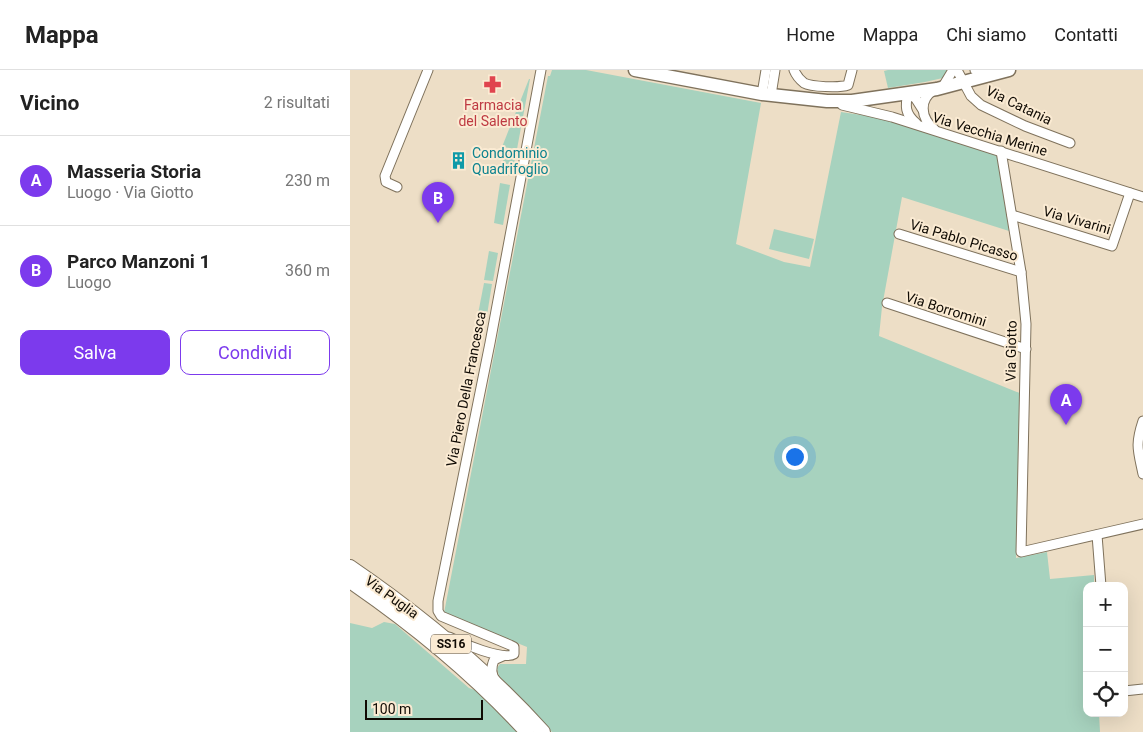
<!DOCTYPE html>
<html lang="it">
<head>
<meta charset="utf-8">
<style>
  body { margin:0; font-family:Roboto,sans-serif; background:#f6f6f6; color:#222 }
  .controls { position:absolute; right:15px; bottom:15px; display:grid; overflow:hidden; border-radius:10px; box-shadow:0 5px 20px #0002 }
  .controls button { width:45px; height:45px; display:grid; place-items:center; padding:0; border:0; border-bottom:1px solid #e0e0e0; background:#fff; color:#222; font:25px sans-serif }
  .scale { position:absolute; left:15px; bottom:12px; width:118px; box-sizing:border-box; padding-left:5px; border:2px solid #100b04; border-top:0; font-size:14px; line-height:18px; white-space:nowrap; color:#100b04; -webkit-text-stroke:4px #fbebd3; paint-order:stroke }
  .you { position:absolute; left:444px; top:386px; width:18px; height:18px; margin:-12px; border:4px solid #fff; border-radius:50%; background:#1a73e8; box-shadow:0 0 0 8px #1a73e833 }
  .badge { display:grid; place-items:center; width:32px; height:32px; border-radius:50%; background:#7c3aed; color:#fff; font-size:16px; font-weight:700 }
  .pin { position:absolute; translate:-50% -41px; filter:drop-shadow(0 1px 2px #0008) }
  .pin::after { content:''; position:absolute; top:26px; width:18px; height:15px; background:inherit; clip-path:polygon(0 0,100% 0,50% 100%) }
  .list { margin:0; padding:0; list-style:none }
  h2 { display:flex; justify-content:space-between; align-items:center; height:65px; margin:0; padding:0 20px; font-size:21px }
  h2 small { font-size:16px; font-weight:400; color:#767676 }
  .list li { display:grid; grid-template-columns:32px 1fr auto; gap:15px; align-items:center; box-sizing:border-box; height:90px; padding:0 20px; border-top:1px solid #e0e0e0 }
  .list b { display:block; font-size:19px; white-space:nowrap }
  .list p { margin:0; font-size:16px; white-space:nowrap; color:#767676 }
  .list em { font-size:16px; font-style:normal; color:#767676 }
  .actions { display:flex; gap:10px; padding:15px 20px }
  .actions a { flex:1; padding:11px 0; border:1px solid #7c3aed; border-radius:10px; text-align:center; font-size:18px; color:#7c3aed }
  .actions .main { background:#7c3aed; color:#fff }
  .icon { flex:none; width:28px; height:28px; fill:none; stroke:currentColor; stroke-width:2; stroke-linecap:round; stroke-linejoin:round }
  .map { position:relative; flex:none; width:793px; height:662px; overflow:hidden }
  header { display:flex; align-items:center; gap:30px; box-sizing:border-box; height:70px; padding:0 25px; background:#fff; border-bottom:1px solid #e0e0e0 }
  header strong { font-size:24px }
  nav { display:flex; gap:28px; margin-inline-start:auto; font-size:18px }
  main { display:flex }
  aside { flex:1; background:#fff }
  .map>svg:first-child { display:block }
  .green { fill:#a7d2be }
  .lines { fill:none; stroke-linecap:round; stroke-linejoin:round }
  .minor-casing { stroke:#7f725c; stroke-width:11 }
  .secondary-casing { stroke:#7f725c; stroke-width:15 }
  .trunk-casing { stroke:#7f725c; stroke-width:16 }
  .minor { stroke:#fff; stroke-width:9 }
  .secondary { stroke:#fff; stroke-width:12 }
  .trunk { stroke:#fff; stroke-width:14 }
  .labels { text-anchor:middle; dominant-baseline:central; stroke-width:4; stroke-linejoin:round; paint-order:stroke }
  .shield { fill:#fbebd3; stroke:#564e42; stroke-width:1 }
  .shield-label { font-size:12px; font-weight:bold; fill:#100b04 }
  .health-label { font-size:14px; fill:#be3a42; stroke:#fbebd3 }
  .street-label { font-size:14px; fill:#100b04; stroke:#fbebd3 }
  .culture-label { font-size:14px; fill:#0d838f; stroke:#fbebd3; text-anchor:start }
</style>
</head>
<body>
<header>
<strong>Mappa</strong>
<nav><a>Home</a><a>Mappa</a><a>Chi siamo</a><a>Contatti</a></nav>
</header>
<main>
<aside>
<h2>Vicino<small>2 risultati</small></h2>
<ul class="list">
<li><span class="badge">A</span><div><b>Masseria Storia</b><p>Luogo · Via Giotto</p></div><em>230 m</em></li>
<li><span class="badge">B</span><div><b>Parco Manzoni 1</b><p>Luogo</p></div><em>360 m</em></li>
</ul>
<div class="actions"><a class="main">Salva</a><a>Condividi</a></div>
</aside>
<div class="map">
<svg width="793" height="662" viewBox="0 0 793 662">
  <rect width="100%" height="100%" fill="#eddec6"/>
  <!-- green -->
  <g class="green">
    <polygon points="202,0 236,0 411,33 386,174 434,192 460,197 491,42 538,49 643,83 647,85 659,161 552,127 532,237 529,266 672,324 666,488 697,482 700,509 744,505 744,516 737,516 737,643 749,643 750,662 202,662 149,606 147,598 150,594 176,594 177,577 94,543 198,6 200,6"/>
    <polygon points="538,0 597,0 593,8 575,12 538,18 534,1"/>
    <polygon points="179,9 180,9 167,79 152,77"/>
    <polygon points="155,80 166,82 162,106 151,105"/>
    <polygon points="150,113 160,115 153,155 144,153"/>
    <polygon points="424,159 464,169 459,189 419,179"/>
    <polygon points="139,181 148,183 143,211 134,210"/>
    <polygon points="134,213 142,214 137,245 128,244"/>
    <polygon points="34,552 45,554 119,618 125,620 168,662 0,662 0,553 22,558"/>
  </g>
  <g class="lines">
    <defs>
      <g id="minor">
        <path d="M444,0C446,5 449,9 454,13C461,17 490,18 498,15L502,0"/>
        <polyline points="607,0 621,26 631,35 675,56 720,73"/>
        <polyline points="625,0 639,6"/>
        <polyline points="592,18 603,0"/>
        <polyline points="412,24 416,0"/>
        <polyline points="421,25 425,0"/>
        <polyline points="492,35 542,47 793,127"/>
        <path d="M566,53C555,44 555,36 558,23L566,29L573,40"/>
        <path d="M584,59C571,48 568,30 584,20"/>
        <polyline points="651,81 671,202 676,254 671,482 793,454"/>
        <polyline points="47,117 36,112 35,106 78,0"/>
        <polyline points="662,145 762,176 780,123"/>
        <polyline points="549,164 671,202"/>
        <polyline points="537,233 676,279"/>
        <path d="M793,351C785,375 788,380 793,404"/>
        <polyline points="747,465 751,516"/>
        <path d="M99,567C111,573 153,591 164,584V577L160,575L91,546L88,541V531L140,273L191,0"/>
        <path d="M146,611C141,605 141,597 144,590L153,586"/>
        <polyline points="774,621 793,619"/>
      </g>
      <polyline id="secondary" points="285,0 412,24 477,31 502,31 587,19 659,0"/>
      <g id="trunk">
        <path d="M0,497C70,545 136,599 193,662"/>
        <path d="M0,511C64,555 125,605 177,662"/>
      </g>
    </defs>
    <!-- minor casing -->
    <use href="#minor" class="minor-casing"/>
    <!-- secondary casing -->
    <use href="#secondary" class="secondary-casing"/>
    <!-- trunk casing -->
    <use href="#trunk" class="trunk-casing"/>
    <!-- minor -->
    <use href="#minor" class="minor"/>
    <!-- secondary -->
    <use href="#secondary" class="secondary"/>
    <!-- trunk -->
    <use href="#trunk" class="trunk"/>
  </g>
  <!-- icons -->
  <defs>
    <symbol id="pharmacy-bare" viewBox="-9 -9 18 18"><path d="M-2-6h4v4h4v4h-4v4h-4v-4h-4v-4h4Z" fill="#e0444e" stroke="#fbebd3" stroke-width="2.5" paint-order="stroke"/></symbol>
    <symbol id="building-bare" viewBox="-9 -9 18 18"><path d="M-4-6H4V6H1V3H-1V6H-4ZM-2.5-4.3h1.7v1.8h-1.7ZM.8-4.3h1.7v1.8H.8ZM-2.5-1h1.7V.8h-1.7ZM.8-1h1.7V.8H.8Z" fill="#0f9aa8" stroke="#fbebd3" stroke-width="2.5" paint-order="stroke"/></symbol>
  </defs>
  <g fill-rule="evenodd">
    <use href="#pharmacy-bare" x="130" y="2" width="25" height="25"/>
    <use href="#building-bare" x="96" y="78" width="25" height="25"/>
  </g>
  <g class="labels">
    <!-- shield labels -->
    <rect class="shield" x="81" y="564.5" width="40" height="19" rx="4"/>
    <g class="shield-label">
      <text x="101" y="574">SS16</text>
    </g>
    <!-- health labels -->
    <g class="health-label">
      <text x="143" y="35">Farmacia<tspan x="143" dy="16">del Salento</tspan></text>
    </g>
    <!-- street labels -->
    <g class="street-label">
      <text transform="translate(669 35) rotate(26)">Via Catania</text>
      <text transform="translate(640 64) rotate(17)">Via Vecchia Merine</text>
      <text transform="translate(727 150) rotate(16)">Via Vivarini</text>
      <text transform="translate(614 170) rotate(17)">Via Pablo Picasso</text>
      <text transform="translate(596 239) rotate(18)">Via Borromini</text>
      <text transform="translate(661 281) rotate(-89)">Via Giotto</text>
      <text transform="translate(116 319) rotate(-79)">Via Piero Della Francesca</text>
      <text transform="translate(42 527) rotate(36)">Via Puglia</text>
    </g>
    <!-- culture labels -->
    <g class="culture-label">
      <text x="122" y="83">Condominio<tspan x="122" dy="16">Quadrifoglio</tspan></text>
    </g>
  </g>
</svg>
<div class="controls">
<button>+</button>
<button>−</button>
<button><svg class="icon" aria-label="locate" viewBox="0 0 24 24"><circle cx="12" cy="12" r="6"/><path d="M12 2v4M12 18v4M2 12h4M18 12h4"/></svg></button>
</div>
<div class="scale">100 m</div>
<div class="you"></div>
<div class="pin badge" style="left:716px;top:355px">A</div>
<div class="pin badge" style="left:88px;top:153px">B</div>
</div>
</main>
</body>
</html>
